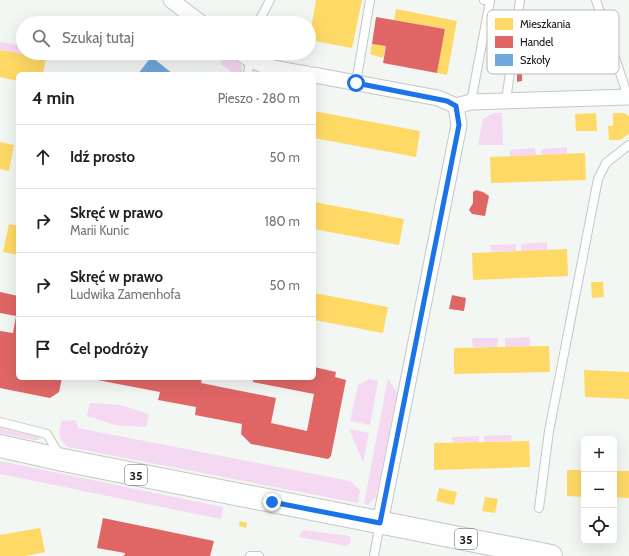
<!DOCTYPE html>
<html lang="pl">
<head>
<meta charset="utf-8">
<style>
  body { margin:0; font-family:Cabin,sans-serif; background:#f2f2f2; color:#202124 }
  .controls { position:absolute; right:12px; bottom:12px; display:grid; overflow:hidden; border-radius:6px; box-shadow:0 4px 16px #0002 }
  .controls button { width:36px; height:36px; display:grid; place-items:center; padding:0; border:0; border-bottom:1px solid #e0e0e0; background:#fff; color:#202124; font:20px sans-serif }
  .stop { position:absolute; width:12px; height:12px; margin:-9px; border:3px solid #1a73e8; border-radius:50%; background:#fff }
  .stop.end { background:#1a73e8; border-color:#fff; box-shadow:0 1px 4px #0008 }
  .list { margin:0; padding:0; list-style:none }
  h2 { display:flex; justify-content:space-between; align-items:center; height:52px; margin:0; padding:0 16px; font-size:17px }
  h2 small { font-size:13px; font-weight:400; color:#757577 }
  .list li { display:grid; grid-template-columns:26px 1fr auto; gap:12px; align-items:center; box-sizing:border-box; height:64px; padding:0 16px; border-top:1px solid #e0e0e0 }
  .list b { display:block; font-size:15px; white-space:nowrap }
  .list p { margin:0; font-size:13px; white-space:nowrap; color:#757577 }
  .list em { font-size:13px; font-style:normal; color:#757577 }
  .icon { flex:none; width:22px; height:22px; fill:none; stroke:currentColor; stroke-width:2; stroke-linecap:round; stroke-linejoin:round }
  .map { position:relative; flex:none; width:629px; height:556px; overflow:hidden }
  .search { position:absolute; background:#fff; box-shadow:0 4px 16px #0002; left:16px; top:16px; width:300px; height:44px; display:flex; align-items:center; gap:10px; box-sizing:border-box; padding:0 14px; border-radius:22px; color:#757577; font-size:15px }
  .panel { position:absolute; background:#fff; box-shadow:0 4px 16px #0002; left:16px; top:72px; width:300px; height:308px; border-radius:6px }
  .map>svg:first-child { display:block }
  .green { fill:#f5d8f1 }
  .homes { fill:#ffd966 }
  .shops { fill:#e06666 }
  .schools { fill:#6fa8dc }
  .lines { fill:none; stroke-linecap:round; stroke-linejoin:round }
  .service-casing { stroke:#c4c8c5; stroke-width:10 }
  .minor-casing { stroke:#c4c8c5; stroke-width:17 }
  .primary-casing { stroke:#c4c8c5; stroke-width:24 }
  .service { stroke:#fdfefd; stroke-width:8 }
  .minor { stroke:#fdfefd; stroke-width:15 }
  .primary { stroke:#fdfefd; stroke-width:22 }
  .route { stroke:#1a73e8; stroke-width:5 }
  .labels { text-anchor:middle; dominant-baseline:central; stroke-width:4; stroke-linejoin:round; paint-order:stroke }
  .shield { fill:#fff; stroke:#5a5c5a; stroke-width:1 }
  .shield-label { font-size:12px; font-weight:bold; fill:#131614 }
  .key { fill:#fff; stroke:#b8b9b8; stroke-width:1 }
  .key-label { font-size:11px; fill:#131614 }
</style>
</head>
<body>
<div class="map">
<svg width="629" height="556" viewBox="0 0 629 556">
  <rect width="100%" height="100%" fill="#f2f7f3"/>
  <!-- green -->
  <g class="green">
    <polygon points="0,42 23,46 23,53 29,53 29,55 0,50"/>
    <path d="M227,53C236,59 243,62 242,74H234L220,63Z"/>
    <polygon points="494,113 502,113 503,145 478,145 483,119"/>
    <polygon points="567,147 567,154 542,155 541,149"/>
    <polygon points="535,148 536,155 510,156 510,150"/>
    <polygon points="547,242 547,250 521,251 521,244"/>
    <polygon points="516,244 516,251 491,252 491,245"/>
    <polygon points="530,337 530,346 505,347 505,338"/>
    <polygon points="472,338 498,338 497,347 473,347"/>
    <polygon points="388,378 397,393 376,497 368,505 364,504"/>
    <polygon points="369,379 378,381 370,425 350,421 358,385"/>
    <polygon points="90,403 120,405 149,414 146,427 115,425 87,416"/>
    <path d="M72,420L76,421L78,428L350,481L360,490L358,503L68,447C57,439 59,434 61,421Z"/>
    <polygon points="0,428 39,437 40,440 34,440 0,433"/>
    <polygon points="349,429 369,433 363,462"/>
    <polygon points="511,435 512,441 484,442 484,436"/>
    <polygon points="479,436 479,442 453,442 452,437"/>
    <polygon points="0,461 223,507 221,519 0,474"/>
    <polygon points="303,530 350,536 351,542 347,546 299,537 299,536"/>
  </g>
  <!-- homes -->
  <g class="homes">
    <polygon points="316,0 362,0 352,48 309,40"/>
    <polygon points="396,9 457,21 447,75 437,73 445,29 394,20"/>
    <polygon points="372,44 386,46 383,58 370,54"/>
    <polygon points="0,50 46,58 43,74 18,74 18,81 0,77"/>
    <polygon points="314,111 420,131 416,157 314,138"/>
    <polygon points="596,113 597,131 576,131 575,114"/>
    <polygon points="613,113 624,113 629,116 629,134 620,140 609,140 608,126 613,126"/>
    <polygon points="0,142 14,145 9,171 0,169"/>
    <polygon points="585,153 586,180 491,183 490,157"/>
    <polygon points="314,202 404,219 399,245 314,229"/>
    <polygon points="9,224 18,226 18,255 3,252"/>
    <polygon points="567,249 568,276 473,280 472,253"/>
    <polygon points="591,282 603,282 604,297 592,298"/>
    <polygon points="314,293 388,307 383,333 314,320"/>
    <polygon points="549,346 550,372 454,374 454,348"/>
    <polygon points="584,370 629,372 629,399 585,397"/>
    <polygon points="529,441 530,467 434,470 434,443"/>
    <polygon points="567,470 584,470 584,497 567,496"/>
    <polygon points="614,471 629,471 629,498 614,497"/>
    <polygon points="439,488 457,492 454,505 436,501"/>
    <polygon points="485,497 498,499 495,513 482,511"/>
    <polygon points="240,521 247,523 246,528 239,526"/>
    <polygon points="40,528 45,552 25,556 0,556 0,535"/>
  </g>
  <!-- shops -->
  <g class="shops">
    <polygon points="376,17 445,29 437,73 383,63 386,46 372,44"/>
    <polygon points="522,73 522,81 517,82 517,74"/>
    <polygon points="476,190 483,192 489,196 485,216 472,214 469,210 473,203 473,192"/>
    <polygon points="0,292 18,296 18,378 62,378 59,392 50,398 0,388 0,331 13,333 16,316 0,313"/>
    <polygon points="452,295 466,298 464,311 449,309"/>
    <polygon points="314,367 336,372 335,377 346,380 331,456 328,459 251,444 241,434 242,424 195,415 196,407 158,400 160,392 92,379 202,378 201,383 276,398 271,423 307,431 314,394 253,382 253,378 314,378"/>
    <polygon points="103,518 214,541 210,556 124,556 125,553 97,548"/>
  </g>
  <!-- schools -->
  <polygon class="schools" points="151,57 158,62 173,74 138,74"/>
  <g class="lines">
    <defs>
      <g id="service">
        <polyline points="596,0 628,97"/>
        <polyline points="258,23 270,0"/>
        <polyline points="248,74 250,61"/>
        <polyline points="356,83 370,0"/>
        <polyline points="506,101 520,0"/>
        <polyline points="471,102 490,1 484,0"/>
        <polyline points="0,422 47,434 60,456"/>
        <polyline points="539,508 549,431 598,179 606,163 629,145"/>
        <polyline points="250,556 259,556"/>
        <polyline points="374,556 380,523"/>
      </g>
      <g id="minor">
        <polyline points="171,0 201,23"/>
        <path d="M240,53C260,68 283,70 307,74"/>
        <polyline points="314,75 438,98 456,106 471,102 629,97"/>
        <polyline points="380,523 459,125 456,106"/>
      </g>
      <polyline id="primary" points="0,446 63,460 551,556"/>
    </defs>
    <!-- service casing -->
    <use href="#service" class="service-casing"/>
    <!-- minor casing -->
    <use href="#minor" class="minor-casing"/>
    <!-- primary casing -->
    <use href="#primary" class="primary-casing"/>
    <!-- service -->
    <use href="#service" class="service"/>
    <!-- minor -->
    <use href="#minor" class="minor"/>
    <!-- primary -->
    <use href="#primary" class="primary"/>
  </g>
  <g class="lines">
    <!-- route -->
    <polyline class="route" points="272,502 380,523 459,125 456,106 447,101 356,83"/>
  </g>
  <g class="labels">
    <!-- shield labels -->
    <g class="shield">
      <rect x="125" y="465" width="22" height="20" rx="3"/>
      <rect x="455" y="529" width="22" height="20" rx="3"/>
    </g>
    <g class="shield-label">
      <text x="136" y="475">35</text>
      <text x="466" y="539">35</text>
    </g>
  </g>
  <!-- legend -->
  <rect x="487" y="10" width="132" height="64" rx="6" class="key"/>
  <rect x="495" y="18" width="18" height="12" fill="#ffd966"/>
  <rect x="495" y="36" width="18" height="12" fill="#e06666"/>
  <rect x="495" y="54" width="18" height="12" fill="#6fa8dc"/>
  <g class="key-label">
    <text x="520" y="28">Mieszkania</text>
    <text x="520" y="46">Handel</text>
    <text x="520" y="64">Szkoły</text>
  </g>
</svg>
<div class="controls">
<button>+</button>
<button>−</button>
<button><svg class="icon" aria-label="locate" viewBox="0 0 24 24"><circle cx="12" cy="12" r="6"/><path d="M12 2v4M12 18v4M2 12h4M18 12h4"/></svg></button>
</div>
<div class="stop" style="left:356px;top:83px"></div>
<div class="stop end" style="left:272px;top:502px"></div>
<div class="search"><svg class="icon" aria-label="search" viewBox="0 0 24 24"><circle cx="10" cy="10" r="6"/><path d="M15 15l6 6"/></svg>Szukaj tutaj</div>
<section class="panel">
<h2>4 min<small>Pieszo · 280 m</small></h2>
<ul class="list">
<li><svg class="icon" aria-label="ahead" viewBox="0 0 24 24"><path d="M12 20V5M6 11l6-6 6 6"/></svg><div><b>Idź prosto</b></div><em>50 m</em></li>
<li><svg class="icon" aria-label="right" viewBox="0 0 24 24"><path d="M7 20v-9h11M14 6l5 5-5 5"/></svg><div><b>Skręć w prawo</b><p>Marii Kunic</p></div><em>180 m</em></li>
<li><svg class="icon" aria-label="right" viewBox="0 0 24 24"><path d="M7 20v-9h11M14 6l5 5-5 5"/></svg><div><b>Skręć w prawo</b><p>Ludwika Zamenhofa</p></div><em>50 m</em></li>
<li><svg class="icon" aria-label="arrive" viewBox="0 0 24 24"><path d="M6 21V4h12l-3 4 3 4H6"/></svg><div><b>Cel podróży</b></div></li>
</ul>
</section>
</div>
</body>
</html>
